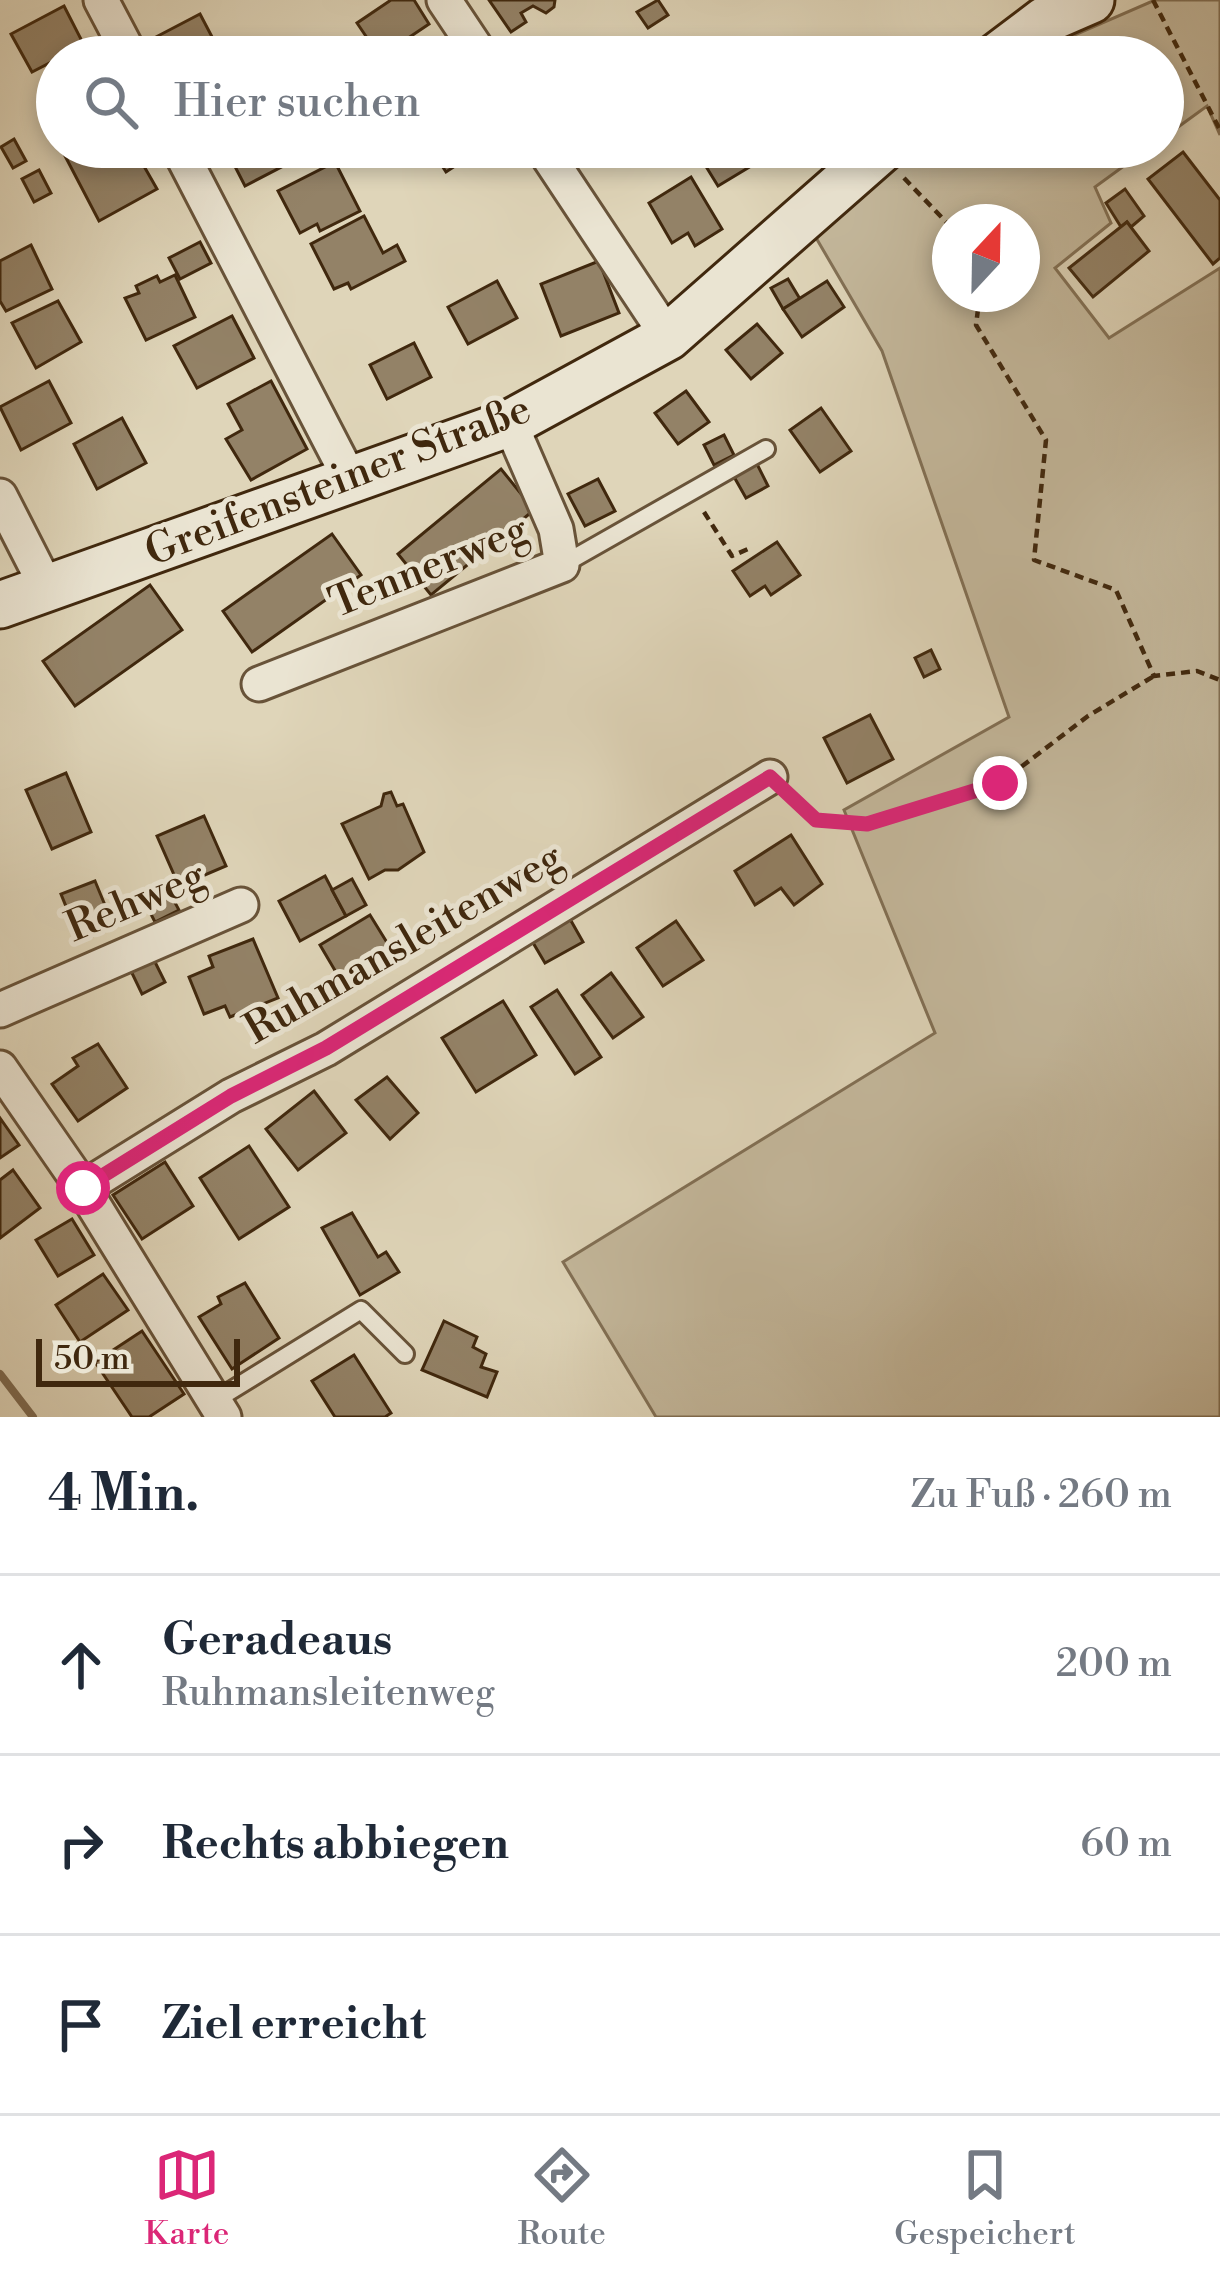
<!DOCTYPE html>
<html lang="de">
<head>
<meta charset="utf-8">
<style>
  body { margin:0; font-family:"Libre Bodoni",serif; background:#f6f6f7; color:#1f2937 }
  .compass { position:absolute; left:932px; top:204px; width:108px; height:108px; border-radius:50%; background:#fff; box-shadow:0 6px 18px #0003; rotate:22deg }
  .scale { position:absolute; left:36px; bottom:30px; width:204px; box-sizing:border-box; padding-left:12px; border:6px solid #40280e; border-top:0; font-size:33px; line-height:42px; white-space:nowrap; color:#40280e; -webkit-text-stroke:9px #eae4d2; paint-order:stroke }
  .stop { position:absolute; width:36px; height:36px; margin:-27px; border:9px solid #db2777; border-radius:50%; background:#fff }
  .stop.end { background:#db2777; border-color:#fff; box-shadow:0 3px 12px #0008 }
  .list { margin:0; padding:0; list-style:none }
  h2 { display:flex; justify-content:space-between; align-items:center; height:156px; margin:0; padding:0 48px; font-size:51px }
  h2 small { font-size:39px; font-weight:400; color:#747a83 }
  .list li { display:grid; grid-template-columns:78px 1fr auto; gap:36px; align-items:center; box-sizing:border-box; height:180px; padding:0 48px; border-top:3px solid #e0e1e3 }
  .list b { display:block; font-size:45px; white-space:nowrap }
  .list p { margin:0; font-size:39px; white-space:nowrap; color:#747a83 }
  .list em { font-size:39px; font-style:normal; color:#747a83 }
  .icon { flex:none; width:66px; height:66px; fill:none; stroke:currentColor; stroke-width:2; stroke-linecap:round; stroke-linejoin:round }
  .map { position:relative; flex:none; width:1220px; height:1417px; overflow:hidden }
  .search { position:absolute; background:#fff; box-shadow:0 6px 18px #0003; left:36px; right:36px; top:36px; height:132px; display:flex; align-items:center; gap:30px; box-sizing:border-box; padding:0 42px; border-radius:66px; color:#747a83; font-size:45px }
  .sheet { height:696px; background:#fff }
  nav { display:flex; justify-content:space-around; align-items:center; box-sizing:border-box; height:168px; border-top:3px solid #e0e1e3; background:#fff; font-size:33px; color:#747a83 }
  nav a { display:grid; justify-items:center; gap:6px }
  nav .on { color:#db2777 }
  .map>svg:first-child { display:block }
  .green { fill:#c4b89c; stroke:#827055; stroke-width:3; fill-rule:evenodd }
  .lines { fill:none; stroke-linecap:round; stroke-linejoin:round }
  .stream { stroke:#7f6c52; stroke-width:8 }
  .building { fill:#938267; stroke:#40280e; stroke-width:3 }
  .lane-casing { stroke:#685339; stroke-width:22 }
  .street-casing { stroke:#685339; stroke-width:39 }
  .secondary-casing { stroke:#40280e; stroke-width:51 }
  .path { stroke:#40280e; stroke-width:4.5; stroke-dasharray:9 6; stroke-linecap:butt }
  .lane { stroke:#eae4d2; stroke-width:16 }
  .street { stroke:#eae4d2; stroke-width:33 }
  .secondary { stroke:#eae4d2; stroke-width:45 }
  .route { stroke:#db2777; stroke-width:15 }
  .labels { text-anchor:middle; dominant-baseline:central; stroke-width:10; stroke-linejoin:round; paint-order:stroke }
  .street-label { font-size:42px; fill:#40280e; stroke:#eae4d2 }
</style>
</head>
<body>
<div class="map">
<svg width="1220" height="1417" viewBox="0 0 1220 1417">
  <rect width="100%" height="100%" fill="#dfd5b9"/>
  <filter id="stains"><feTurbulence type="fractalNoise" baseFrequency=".00167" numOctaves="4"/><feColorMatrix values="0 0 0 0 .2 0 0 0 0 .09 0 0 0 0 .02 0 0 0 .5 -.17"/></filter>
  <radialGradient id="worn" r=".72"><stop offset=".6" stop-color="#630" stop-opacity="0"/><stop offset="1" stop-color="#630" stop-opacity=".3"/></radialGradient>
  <!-- green -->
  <g class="green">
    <polygon points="1155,0 1220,0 1220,135 1207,106 1163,138 1163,57 1032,57 1049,46"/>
    <path d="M911,147H1150L1095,187L1111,223L1055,268L1109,338L1220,268V1417H656L563,1262L935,1033L844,810L1009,717L882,351L815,236ZM950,222H1022V294H950Z"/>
  </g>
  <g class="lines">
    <!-- stream -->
    <polyline class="stream" points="0,1374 33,1417"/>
  </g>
  <!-- building -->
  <g class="building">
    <polygon points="391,0 414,0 429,24 380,57 357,23"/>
    <polygon points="489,0 555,0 554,7 546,13 533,6 521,13 526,22 511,32"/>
    <polygon points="658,0 668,15 648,28 637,12"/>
    <polygon points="64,6 84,45 32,72 11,34"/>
    <polygon points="200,14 220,52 210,57 165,57 154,38"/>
    <polygon points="14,139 26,161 13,168 1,147"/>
    <polygon points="81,147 100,147 104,154 119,147 133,147 157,189 99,221 64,154"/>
    <polygon points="225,147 281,147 289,163 245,186"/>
    <polygon points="430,147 484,147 446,172"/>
    <polygon points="694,147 773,147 776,151 718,186"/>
    <polygon points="1183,152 1220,200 1220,258 1213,264 1148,179"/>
    <polygon points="335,162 360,211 320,231 317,224 300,233 278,191"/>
    <polygon points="39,170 51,193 34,202 22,179"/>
    <polygon points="691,177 722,229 695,246 688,233 672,243 649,203"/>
    <polygon points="1125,189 1144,216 1131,227 1127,222 1121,227 1106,203"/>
    <polygon points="364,216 383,253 397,245 405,261 351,289 348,283 334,289 311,244"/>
    <polygon points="1127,222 1149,251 1093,297 1069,268"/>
    <polygon points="200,242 211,263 180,279 169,258"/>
    <polygon points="31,245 52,289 6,311 0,301 0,261"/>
    <polygon points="599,261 619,313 561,336 541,284"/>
    <polygon points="175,275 195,317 146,340 125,298 139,293 136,286 157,276 160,282"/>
    <polygon points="788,279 800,299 783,309 771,288"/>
    <polygon points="497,281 517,318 468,344 448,307"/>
    <polygon points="827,281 844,307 802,337 783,309"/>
    <polygon points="58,301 81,342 36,368 12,323"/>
    <polygon points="232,316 254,358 197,388 174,346"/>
    <polygon points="757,324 782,353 751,379 726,350"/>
    <polygon points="414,343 431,377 387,399 370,365"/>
    <polygon points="49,381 71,423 21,450 0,407"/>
    <polygon points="271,381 307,449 251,480 226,439 242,430 228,404"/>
    <polygon points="686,391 709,422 678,444 655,413"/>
    <polygon points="821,408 851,451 820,472 790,430"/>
    <polygon points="122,418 146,463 97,489 74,444"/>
    <polygon points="724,435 734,455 714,465 704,445"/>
    <polygon points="756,462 768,486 746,498 733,475"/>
    <polygon points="501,469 534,510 431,595 398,554"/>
    <polygon points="598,479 615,511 585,526 568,494"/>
    <polygon points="332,534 361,575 252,652 223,611"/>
    <polygon points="777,542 800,575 771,595 765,586 750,596 733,571"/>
    <polygon points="150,585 182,630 75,706 43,661"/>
    <polygon points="931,650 940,669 924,677 915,658"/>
    <polygon points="870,715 893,759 847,783 824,738"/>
    <polygon points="66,773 91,832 52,849 26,790"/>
    <polygon points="391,792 397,806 403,804 424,852 398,870 385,870 369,879 342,824 381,806 384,794"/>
    <polygon points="204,816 226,866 179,886 157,836"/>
    <polygon points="791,835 822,884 794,905 781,888 755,905 735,871"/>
    <polygon points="325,876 346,916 300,941 279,901"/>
    <polygon points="352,879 366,905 346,916 332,890"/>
    <polygon points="95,881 114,927 80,941 61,894"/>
    <polygon points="165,884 179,910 155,922 141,895"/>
    <polygon points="370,915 391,949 340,979 320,945"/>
    <polygon points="570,919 583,942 545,963 532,941"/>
    <polygon points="676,921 703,960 663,986 637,948"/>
    <polygon points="253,939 278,998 230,1017 225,1006 204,1014 189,977 213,967 209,956"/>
    <polygon points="153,958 165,982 142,994 130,969"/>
    <polygon points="611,973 643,1017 613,1038 582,995"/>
    <polygon points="557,990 601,1057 575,1074 531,1007"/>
    <polygon points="503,1001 536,1055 476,1092 442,1038"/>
    <polygon points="98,1044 127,1088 78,1121 52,1084 78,1066 73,1058"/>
    <polygon points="387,1077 418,1113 390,1139 356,1100"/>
    <polygon points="314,1091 346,1133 298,1170 266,1129"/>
    <polygon points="0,1118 19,1145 0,1158"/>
    <polygon points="249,1146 289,1207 239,1239 200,1178"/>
    <polygon points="165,1162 193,1206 142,1239 113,1195"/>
    <polygon points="13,1170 40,1208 0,1238 0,1180"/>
    <polygon points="352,1213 378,1257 386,1252 399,1272 360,1295 322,1228"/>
    <polygon points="72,1219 94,1255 58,1276 36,1240"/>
    <polygon points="103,1274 128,1310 80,1342 56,1305"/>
    <polygon points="245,1283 279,1338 232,1369 199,1317 221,1304 218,1297"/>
    <polygon points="444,1321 477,1337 473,1347 486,1354 481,1367 497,1372 487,1397 422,1370"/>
    <polygon points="142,1331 184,1394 149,1417 132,1417 95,1362"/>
    <polygon points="354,1355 391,1413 385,1417 335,1417 312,1381"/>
  </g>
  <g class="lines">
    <defs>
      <g id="lane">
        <polyline points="562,565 766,449"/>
        <polyline points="214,1401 361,1310 405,1354"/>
      </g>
      <g id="street">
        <polyline points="101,0 131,57"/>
        <polyline points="444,0 482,57"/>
        <polyline points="178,147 351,481"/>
        <polyline points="542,147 668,337"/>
        <polyline points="0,496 48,590"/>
        <polyline points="259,684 562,565 556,529 510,423"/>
        <polyline points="0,1010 241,905"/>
        <polyline points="0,1068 83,1188 224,1417"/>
        <polyline points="83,1188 231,1096 326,1049 770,777"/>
      </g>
      <g id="secondary">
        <polyline points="996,57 1045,20 1091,0"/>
        <polyline points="0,605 510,423 668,337 884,147"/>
      </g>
    </defs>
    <!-- lane casing -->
    <use href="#lane" class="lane-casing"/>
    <!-- street casing -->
    <use href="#street" class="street-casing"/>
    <!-- secondary casing -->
    <use href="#secondary" class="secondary-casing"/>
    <!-- path -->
    <g class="path">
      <polyline points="1153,0 1220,130"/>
      <polyline points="904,178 950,226"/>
      <polyline points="980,294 976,325 1046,440 1034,560 1116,590 1154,676 1197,671 1220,680"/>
      <polyline points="704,512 732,556 748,549"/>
      <polyline points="788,795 816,820 867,824 1000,783 1088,716 1154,676"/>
    </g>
    <!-- lane -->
    <use href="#lane" class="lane"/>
    <!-- street -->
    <use href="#street" class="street"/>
    <!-- secondary -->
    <use href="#secondary" class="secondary"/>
  </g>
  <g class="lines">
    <!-- route -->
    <polyline class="route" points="83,1188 231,1096 326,1048 770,777 816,820 867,824 1000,783"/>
  </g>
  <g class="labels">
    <!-- street labels -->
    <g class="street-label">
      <text transform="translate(338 481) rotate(-21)">Greifensteiner Straße</text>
      <text transform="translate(429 567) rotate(-22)">Tennerweg</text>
      <text transform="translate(136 902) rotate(-23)">Rehweg</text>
      <text transform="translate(404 944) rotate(-30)">Ruhmansleitenweg</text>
    </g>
  </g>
  <rect width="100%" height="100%" filter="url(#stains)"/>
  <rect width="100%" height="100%" fill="url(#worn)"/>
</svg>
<svg class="compass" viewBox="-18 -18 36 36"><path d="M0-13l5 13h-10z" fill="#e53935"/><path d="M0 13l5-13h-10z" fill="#747a83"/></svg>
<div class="scale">50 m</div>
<div class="stop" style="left:83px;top:1188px"></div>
<div class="stop end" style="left:1000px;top:783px"></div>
<div class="search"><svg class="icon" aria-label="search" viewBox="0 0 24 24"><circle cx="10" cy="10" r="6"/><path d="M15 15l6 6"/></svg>Hier suchen</div>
</div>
<section class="sheet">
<h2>4 Min.<small>Zu Fuß · 260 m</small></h2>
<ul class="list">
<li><svg class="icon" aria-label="ahead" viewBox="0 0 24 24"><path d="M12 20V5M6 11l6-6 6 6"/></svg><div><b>Geradeaus</b><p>Ruhmansleitenweg</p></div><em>200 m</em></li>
<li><svg class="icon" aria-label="right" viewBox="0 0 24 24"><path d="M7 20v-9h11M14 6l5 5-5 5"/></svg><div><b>Rechts abbiegen</b></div><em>60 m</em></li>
<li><svg class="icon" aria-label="arrive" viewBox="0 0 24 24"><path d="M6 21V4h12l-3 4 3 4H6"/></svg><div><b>Ziel erreicht</b></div></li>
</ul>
</section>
<nav>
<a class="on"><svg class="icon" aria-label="map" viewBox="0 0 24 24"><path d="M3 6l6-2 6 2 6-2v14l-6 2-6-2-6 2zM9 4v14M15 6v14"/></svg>Karte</a>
<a><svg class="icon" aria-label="directions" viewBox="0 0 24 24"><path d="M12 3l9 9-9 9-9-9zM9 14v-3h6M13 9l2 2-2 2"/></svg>Route</a>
<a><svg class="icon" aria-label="saved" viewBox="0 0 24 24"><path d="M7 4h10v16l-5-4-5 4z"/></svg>Gespeichert</a>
</nav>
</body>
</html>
